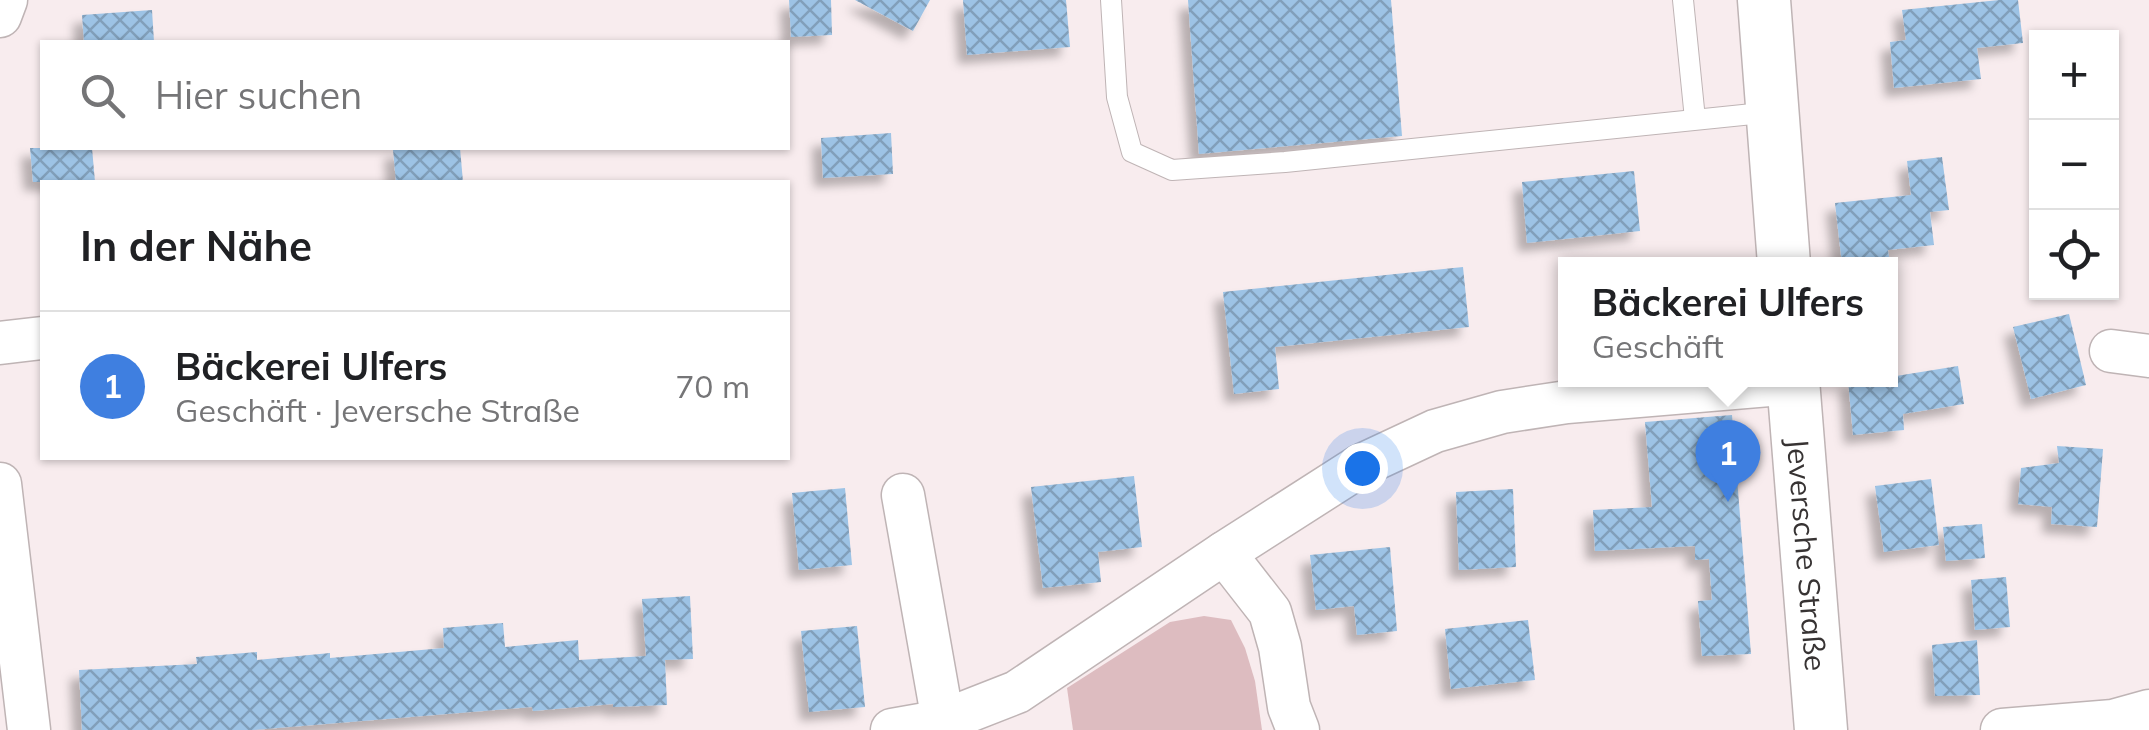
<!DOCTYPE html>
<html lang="de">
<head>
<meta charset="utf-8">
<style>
  body { margin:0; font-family:Mulish,sans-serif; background:#f2f2f2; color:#202124 }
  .controls { position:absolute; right:30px; top:30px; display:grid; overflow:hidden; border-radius:0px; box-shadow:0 2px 8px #0004 }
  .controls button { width:90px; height:90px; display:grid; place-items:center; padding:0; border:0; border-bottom:2px solid #e0e0e0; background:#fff; color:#202124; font:50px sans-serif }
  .you { position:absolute; left:1362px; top:468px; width:35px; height:35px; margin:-25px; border:8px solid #fff; border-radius:50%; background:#1a73e8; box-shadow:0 0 0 15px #1a73e833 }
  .badge { display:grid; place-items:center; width:65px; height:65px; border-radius:50%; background:#111827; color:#fff; font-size:32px; font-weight:700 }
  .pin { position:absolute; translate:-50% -82px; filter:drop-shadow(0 2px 5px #0008) }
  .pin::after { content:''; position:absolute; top:52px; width:35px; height:30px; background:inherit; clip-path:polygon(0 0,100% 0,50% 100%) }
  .popup { position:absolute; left:1558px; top:257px; width:340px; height:130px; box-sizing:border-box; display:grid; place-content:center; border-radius:0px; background:#fff; filter:drop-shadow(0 2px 8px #0005); font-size:32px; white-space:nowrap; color:#757577 }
  .popup b { font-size:38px; color:#202124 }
  .popup::after { content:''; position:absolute; left:50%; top:100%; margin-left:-20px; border:20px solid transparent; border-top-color:#fff }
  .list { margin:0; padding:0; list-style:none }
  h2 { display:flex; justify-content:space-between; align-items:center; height:130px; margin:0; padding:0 40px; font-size:42px }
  h2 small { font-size:32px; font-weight:400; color:#757577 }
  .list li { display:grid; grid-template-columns:65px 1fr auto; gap:30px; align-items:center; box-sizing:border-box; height:150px; padding:0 40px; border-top:2px solid #e0e0e0 }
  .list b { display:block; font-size:38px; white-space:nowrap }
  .list p { margin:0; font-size:32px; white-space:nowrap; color:#757577 }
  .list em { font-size:32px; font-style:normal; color:#757577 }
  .icon { flex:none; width:55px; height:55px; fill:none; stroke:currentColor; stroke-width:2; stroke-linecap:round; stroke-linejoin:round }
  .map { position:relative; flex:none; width:2149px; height:730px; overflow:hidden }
  .search { position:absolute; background:#fff; box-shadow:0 2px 8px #0004; left:40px; top:40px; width:750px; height:110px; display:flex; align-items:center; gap:25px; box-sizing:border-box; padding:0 35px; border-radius:0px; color:#757577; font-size:38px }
  .panel { position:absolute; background:#fff; box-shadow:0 2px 8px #0004; left:40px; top:180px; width:750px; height:280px; border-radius:0px }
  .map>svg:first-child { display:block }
  .park { fill:#ddbcc0 }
  .building { fill:url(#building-cross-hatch); filter:url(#shadow) }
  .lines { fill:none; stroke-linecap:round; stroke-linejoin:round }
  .service-casing { stroke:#bfb4b5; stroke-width:22 }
  .minor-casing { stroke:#bfb4b5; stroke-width:45 }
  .tertiary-casing { stroke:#bfb4b5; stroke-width:55 }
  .service { stroke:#fff; stroke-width:20 }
  .minor { stroke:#fff; stroke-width:42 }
  .tertiary { stroke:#fff; stroke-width:52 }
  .labels { text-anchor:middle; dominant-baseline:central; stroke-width:10; stroke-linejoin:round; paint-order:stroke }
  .street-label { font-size:30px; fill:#373333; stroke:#fffcfd }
</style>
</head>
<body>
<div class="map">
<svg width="2149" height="730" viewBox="0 0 2149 730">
  <defs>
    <pattern id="building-cross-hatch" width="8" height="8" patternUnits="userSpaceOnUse" patternTransform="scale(2.5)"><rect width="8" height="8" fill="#9dc3e5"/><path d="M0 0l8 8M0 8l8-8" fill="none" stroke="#819fba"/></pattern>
    <filter id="shadow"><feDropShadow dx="-9" dy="9" stdDeviation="5" flood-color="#0004"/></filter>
  </defs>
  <rect width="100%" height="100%" fill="#f8ecee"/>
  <!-- park -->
  <polygon class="park" points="1204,616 1231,620 1245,648 1255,681 1262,730 1073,730 1067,688 1170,622"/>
  <!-- building -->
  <g class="building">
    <polygon points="789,0 831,0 832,35 791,37"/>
    <polygon points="855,0 930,0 913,31"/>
    <polygon points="963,0 1066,0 1070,47 967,55"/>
    <polygon points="1188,0 1391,0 1402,136 1199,154"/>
    <polygon points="1999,0 2018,0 2023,43 1977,48 1981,79 1894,88 1890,42 1906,40 1902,10"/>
    <polygon points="152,10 154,42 84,42 82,15"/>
    <polygon points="891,133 893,174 823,178 821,138"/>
    <polygon points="30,148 92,148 95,182 33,182"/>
    <polygon points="422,148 460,148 463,182 396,182 393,150"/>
    <polygon points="1942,157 1949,210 1930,212 1934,245 1888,250 1890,264 1842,264 1835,203 1911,195 1907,161"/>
    <polygon points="1634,171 1640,231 1527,243 1522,182"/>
    <polygon points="1463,267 1469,327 1275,347 1279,389 1234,394 1223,292"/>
    <polygon points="2069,314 2086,385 2031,399 2013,327"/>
    <polygon points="1958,366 1964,404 1903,414 1904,430 1853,435 1848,380 1890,380 1890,377"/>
    <polygon points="1732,415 1751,654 1702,656 1698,601 1712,600 1709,559 1695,560 1695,546 1595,551 1593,510 1652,507 1645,422"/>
    <polygon points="2057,446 2103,449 2097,527 2051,524 2052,507 2018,504 2021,468 2059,463"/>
    <polygon points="1134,476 1142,547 1098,552 1101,582 1043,588 1031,487"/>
    <polygon points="1931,479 1939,545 1884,552 1875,486"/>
    <polygon points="845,488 852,565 799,570 792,493"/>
    <polygon points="1513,489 1516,567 1459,570 1456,492"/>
    <polygon points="1982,524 1985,558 1946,561 1943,527"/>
    <polygon points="1390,547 1397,631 1357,635 1354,606 1316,610 1310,555"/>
    <polygon points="2006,577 2010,627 1975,630 1971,580"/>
    <polygon points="690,596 693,659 665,660 667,705 613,707 613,704 533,711 532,707 253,730 82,730 79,670 197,664 196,657 257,652 257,660 330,653 330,658 444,648 443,628 503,623 505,647 578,640 579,660 646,656 642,599"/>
    <polygon points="1528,620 1535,680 1451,689 1445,629"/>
    <polygon points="857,626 865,707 809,712 801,631"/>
    <polygon points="1977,640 1980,695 1935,696 1932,645"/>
  </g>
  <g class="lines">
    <defs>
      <g id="service">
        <polyline points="1111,0 1117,97 1132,152 1172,170 1285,162 1772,112"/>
        <polyline points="1683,0 1695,119"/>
      </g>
      <g id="minor">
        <polyline points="0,16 6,0"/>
        <polyline points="0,343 42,338"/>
        <polyline points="2111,351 2149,356"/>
        <polyline points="0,484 29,730"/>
        <polyline points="903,495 943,721"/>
        <polyline points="1224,553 1270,612 1280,647 1289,707 1298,730"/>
        <polyline points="892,730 943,721 1017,692 1224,553 1360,466 1435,431 1502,412 1567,402 1793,383"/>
        <polyline points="2002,730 2113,721 2149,711"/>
      </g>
      <g id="tertiary">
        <polyline points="1764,0 1784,264"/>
        <path id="s1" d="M1793,380L1821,730"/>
      </g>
    </defs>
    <!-- service casing -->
    <use href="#service" class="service-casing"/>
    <!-- minor casing -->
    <use href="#minor" class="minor-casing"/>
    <!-- tertiary casing -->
    <use href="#tertiary" class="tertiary-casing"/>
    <!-- service -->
    <use href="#service" class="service"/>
    <!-- minor -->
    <use href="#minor" class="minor"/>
    <!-- tertiary -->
    <use href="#tertiary" class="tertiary"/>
  </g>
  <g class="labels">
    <!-- street labels -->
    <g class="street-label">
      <text stroke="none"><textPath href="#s1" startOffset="175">Jeversche Straße</textPath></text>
    </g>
  </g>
</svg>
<div class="controls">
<button>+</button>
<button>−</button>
<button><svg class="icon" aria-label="locate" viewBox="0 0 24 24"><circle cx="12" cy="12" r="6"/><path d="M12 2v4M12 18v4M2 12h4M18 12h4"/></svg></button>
</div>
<div class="you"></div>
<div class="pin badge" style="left:1728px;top:502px;background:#3f7fe0">1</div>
<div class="popup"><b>Bäckerei Ulfers</b>Geschäft</div>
<div class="search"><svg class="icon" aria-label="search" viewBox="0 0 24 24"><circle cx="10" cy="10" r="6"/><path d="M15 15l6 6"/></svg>Hier suchen</div>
<section class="panel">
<h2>In der Nähe<small></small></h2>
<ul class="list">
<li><span class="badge" style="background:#3f7fe0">1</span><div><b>Bäckerei Ulfers</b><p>Geschäft · Jeversche Straße</p></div><em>70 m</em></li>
</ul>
</section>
</div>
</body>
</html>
